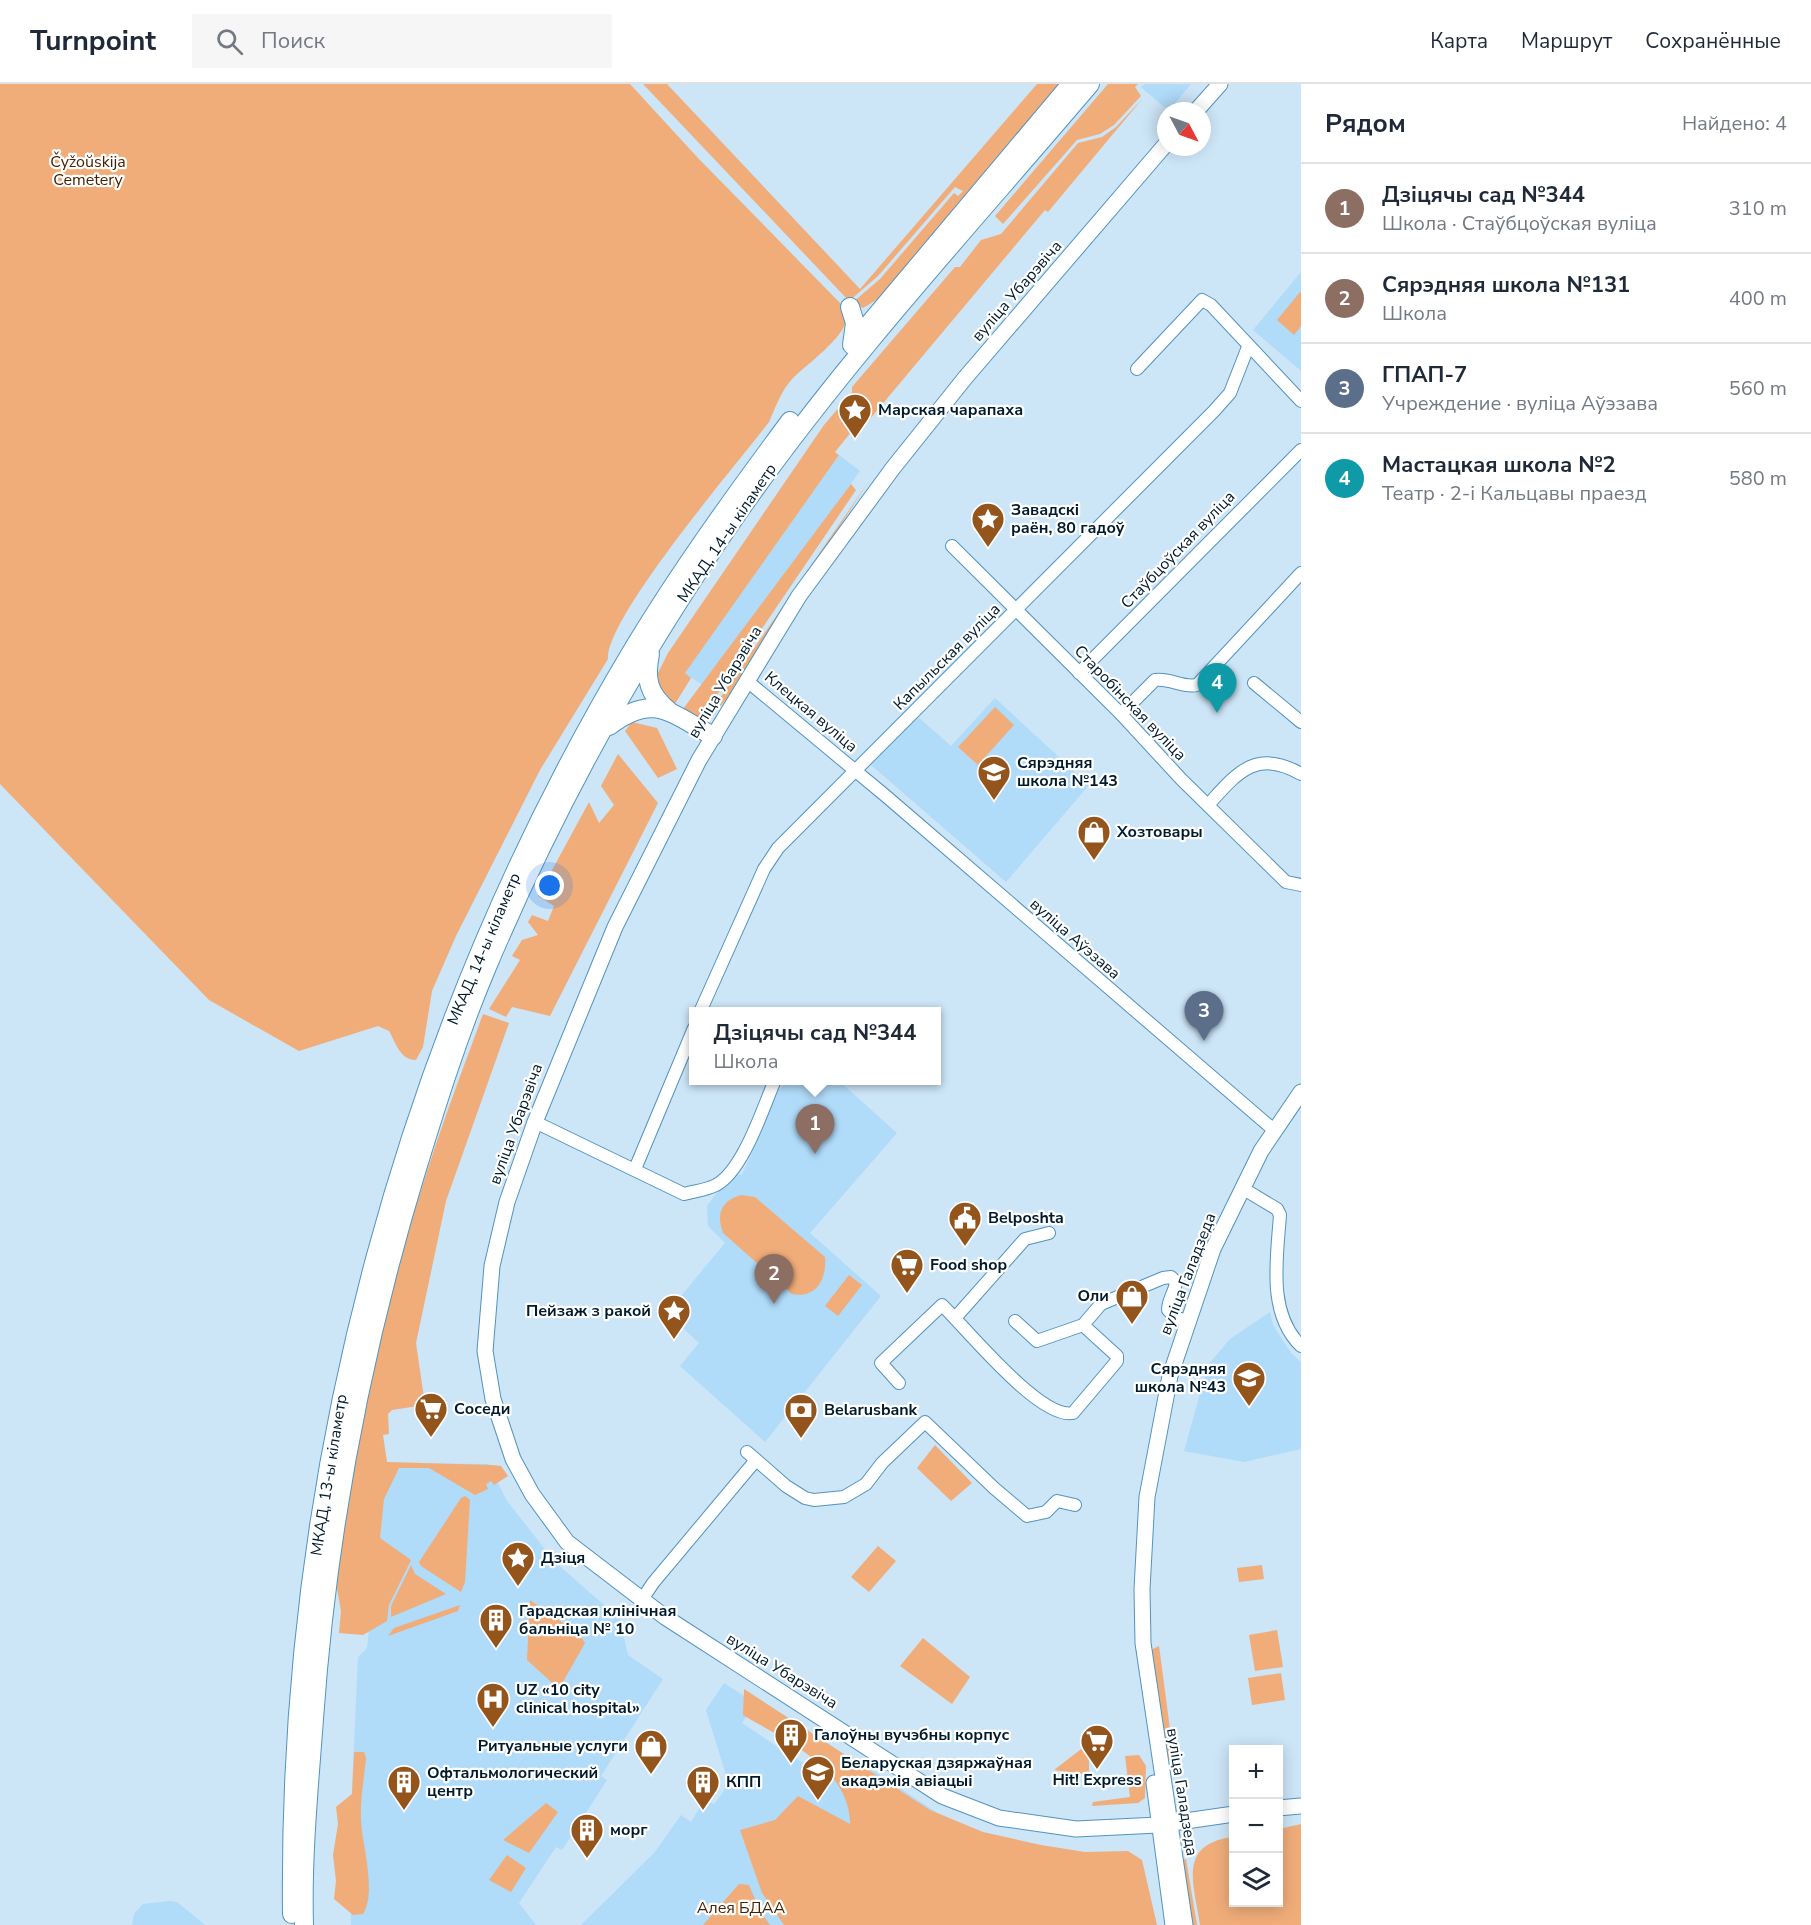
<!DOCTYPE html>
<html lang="ru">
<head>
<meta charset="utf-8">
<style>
  body { margin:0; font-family:"Nunito Sans",sans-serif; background:#f6f6f7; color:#1f2937 }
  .controls { position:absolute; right:18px; bottom:18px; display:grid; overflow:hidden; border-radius:0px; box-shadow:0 3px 15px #0003 }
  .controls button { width:54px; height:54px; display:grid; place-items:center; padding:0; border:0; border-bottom:2px solid #e0e1e3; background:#fff; color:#1f2937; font:30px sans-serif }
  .compass { position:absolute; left:1157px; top:18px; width:54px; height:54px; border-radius:50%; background:#fff; box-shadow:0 3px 15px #0003; rotate:131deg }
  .you { position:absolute; left:550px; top:802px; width:21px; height:21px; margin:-15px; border:4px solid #fff; border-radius:50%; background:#1a73e8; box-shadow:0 0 0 9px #1a73e833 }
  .badge { display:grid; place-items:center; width:39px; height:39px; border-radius:50%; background:#d93025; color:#fff; font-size:20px; font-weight:700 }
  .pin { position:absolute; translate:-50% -50px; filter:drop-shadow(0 2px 3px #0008) }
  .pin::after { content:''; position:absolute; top:32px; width:21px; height:18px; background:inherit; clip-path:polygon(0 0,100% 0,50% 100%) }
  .popup { position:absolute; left:689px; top:923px; width:252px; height:78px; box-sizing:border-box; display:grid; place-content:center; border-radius:0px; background:#fff; filter:drop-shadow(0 2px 4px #0005); font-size:20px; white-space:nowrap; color:#747a83 }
  .popup b { font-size:22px; color:#1f2937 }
  .popup::after { content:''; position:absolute; left:50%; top:100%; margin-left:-12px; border:12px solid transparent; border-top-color:#fff }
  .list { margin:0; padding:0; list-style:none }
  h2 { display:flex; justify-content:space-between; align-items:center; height:78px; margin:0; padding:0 24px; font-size:26px }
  h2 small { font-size:20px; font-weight:400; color:#747a83 }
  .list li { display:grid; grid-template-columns:39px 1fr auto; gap:18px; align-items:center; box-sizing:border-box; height:90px; padding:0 24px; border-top:2px solid #e0e1e3 }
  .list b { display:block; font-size:22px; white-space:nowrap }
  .list p { margin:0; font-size:20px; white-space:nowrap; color:#747a83 }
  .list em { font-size:20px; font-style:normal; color:#747a83 }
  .icon { flex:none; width:33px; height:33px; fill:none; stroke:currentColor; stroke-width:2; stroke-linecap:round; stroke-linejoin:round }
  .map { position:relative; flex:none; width:1301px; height:1841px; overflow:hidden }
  header { display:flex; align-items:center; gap:36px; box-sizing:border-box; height:84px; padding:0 30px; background:#fff; border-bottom:2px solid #e0e1e3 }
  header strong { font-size:28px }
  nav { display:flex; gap:33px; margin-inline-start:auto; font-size:21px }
  .search { width:420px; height:54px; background:#f6f6f7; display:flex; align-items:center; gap:15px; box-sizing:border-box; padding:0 21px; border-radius:0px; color:#747a83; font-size:22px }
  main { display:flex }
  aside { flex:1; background:#fff }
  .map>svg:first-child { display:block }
  .built { fill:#b0dbf9 }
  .green { fill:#f0ad7a }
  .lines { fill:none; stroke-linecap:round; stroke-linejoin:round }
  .minor-casing { stroke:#5294bd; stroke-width:14 }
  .major-casing { stroke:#5294bd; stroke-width:17 }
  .highway-casing { stroke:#5294bd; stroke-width:20 }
  .minor { stroke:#fff; stroke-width:12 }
  .major { stroke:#fff; stroke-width:15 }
  .highway { stroke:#fff; stroke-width:18 }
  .labels { text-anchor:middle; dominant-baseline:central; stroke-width:4.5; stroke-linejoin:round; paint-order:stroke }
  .park-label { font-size:16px; fill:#472200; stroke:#fff }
  .street-label { font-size:16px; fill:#001b2b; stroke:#fff }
  .poi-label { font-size:16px; font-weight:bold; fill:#001b2b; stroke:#fff; text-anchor:start }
</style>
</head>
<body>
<header>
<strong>Turnpoint</strong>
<div class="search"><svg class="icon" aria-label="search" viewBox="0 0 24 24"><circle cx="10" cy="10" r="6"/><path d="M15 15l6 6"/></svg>Поиск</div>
<nav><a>Карта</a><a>Маршрут</a><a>Сохранённые</a></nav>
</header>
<main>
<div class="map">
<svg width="1301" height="1841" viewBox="0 0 1301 1841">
  <rect width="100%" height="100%" fill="#cce5f7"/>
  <!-- built -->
  <g class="built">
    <polygon points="1144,0 1191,0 1171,24 1164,23 1141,3"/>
    <polygon points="1301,188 1301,287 1253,246"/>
    <polygon points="839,371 860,387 706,603 684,589"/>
    <polygon points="995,614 1089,701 1006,798 871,681 918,633 951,662"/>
    <polygon points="787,997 839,997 897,1049 810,1149 881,1212 765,1358 680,1282 699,1259 667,1229 725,1159 708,1142 707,1122 725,1098 736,1090 742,1091 779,1006"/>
    <polygon points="1270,1228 1273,1241 1291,1269 1301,1278 1301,1365 1244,1378 1184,1367 1208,1281 1230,1255"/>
    <polygon points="379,1379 488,1380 507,1417 555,1478 622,1537 618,1546 623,1549 628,1571 663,1595 601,1692 607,1696 562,1766 556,1763 519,1819 536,1841 351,1841 349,1772 358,1573 367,1564 369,1546"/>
    <polygon points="724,1599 755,1619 742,1639 788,1670 828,1694 847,1669 951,1738 889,1841 581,1841 655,1768 681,1731 691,1738 705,1715 714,1720 724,1707 726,1691 706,1626"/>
    <polygon points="170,1817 177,1818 205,1841 132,1841 134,1830 143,1820"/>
  </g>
  <!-- green -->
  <g class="green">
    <path d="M0,0H630L698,74L843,222C844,226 846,232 846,236C844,254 806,281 793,294C781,307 776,322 769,338C737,380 606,533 608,575L540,686L456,852L432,907L423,963L416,976C400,976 396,959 389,947L378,942L299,967L209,916L0,700Z"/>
    <polygon points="643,0 667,0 860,205 1037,0 1060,0 878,215 863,224 852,219 880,195 954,109 958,112 963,107 955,103 878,192 849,217"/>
    <polygon points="1108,0 1138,0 1135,3 1141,12 1114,41 1100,50 1077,56 1003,140 995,132"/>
    <polygon points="1143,14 1048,128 1045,126 859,348 852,347 835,368 839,371 685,589 691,594 675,620 662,613 655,601 658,589 668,569 824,341 852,308 852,303 955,183 960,183 981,156 1001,150 1078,59 1102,53 1116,43"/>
    <polygon points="1301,207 1301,242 1294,251 1277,236"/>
    <polygon points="869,397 730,611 718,625 715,622 724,608"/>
    <polygon points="851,400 856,406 706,627 699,633 683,625"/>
    <polygon points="995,623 1014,641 978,681 958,663"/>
    <polygon points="632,638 657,644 677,685 658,694 625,647"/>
    <polygon points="618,670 658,719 550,932 512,923 506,933 489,925 520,876 512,872 522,856 538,851 528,838 532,831 548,837 554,822 538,812 589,718 599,739 614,721 601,702"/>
    <path d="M483,930L509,939L446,1117L416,1259L425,1321L392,1326L388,1330L389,1350L383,1351L387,1378L491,1381L501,1382L508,1392L494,1401L491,1397L486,1400L488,1405L475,1411L429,1384H399L384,1415L380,1454L411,1476L389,1521L387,1537L363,1551L339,1549L341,1527L336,1499C357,1351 388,1204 435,1063C450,1018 467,974 483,930Z"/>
    <path d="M741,1111L755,1113L825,1173C827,1195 816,1215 792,1210L723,1149C716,1129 721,1117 741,1111Z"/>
    <polygon points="849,1191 862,1201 838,1232 825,1222"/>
    <polygon points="935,1361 972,1399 951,1417 917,1384"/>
    <polygon points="465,1412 470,1416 465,1498 461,1508 421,1482 419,1478 461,1414"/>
    <polygon points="878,1462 896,1477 869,1508 851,1493"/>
    <polygon points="411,1481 415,1490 446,1510 391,1533 391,1522"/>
    <polygon points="1262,1481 1264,1495 1239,1498 1237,1484"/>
    <polygon points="530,1516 579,1550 585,1559 559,1605 527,1576"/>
    <polygon points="460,1521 458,1527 388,1552 394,1544"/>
    <polygon points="1277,1546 1283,1583 1255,1587 1249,1551"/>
    <polygon points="923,1554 970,1593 952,1620 900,1582"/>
    <polygon points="1159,1562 1174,1675 1169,1676 1149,1567"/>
    <polygon points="1281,1589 1285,1616 1252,1621 1248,1594"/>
    <path d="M744,1605L930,1726L983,1748L1041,1761L1085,1768L1128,1767L1142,1776L1157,1841H784L762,1809L740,1746L775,1736L798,1712L850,1740C850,1684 785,1656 743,1631Z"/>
    <polygon points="1089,1659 1089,1691 1054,1686"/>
    <path d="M354,1668H364L366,1674C364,1695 360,1716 361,1736C362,1761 377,1808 363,1830L353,1831L334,1815L336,1797L333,1771L338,1740L336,1723L352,1710Z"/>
    <polygon points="1139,1671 1146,1682 1145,1714 1138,1719 1092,1722 1093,1718 1130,1713 1125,1672"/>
    <polygon points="546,1719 558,1728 529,1769 503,1756"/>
    <path d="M1301,1740V1841H1200C1194,1800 1177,1760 1233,1753L1234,1818H1278L1279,1745Z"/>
    <polygon points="507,1771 526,1784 511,1808 489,1796"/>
    <polygon points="1186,1775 1197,1841 1192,1841 1182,1776"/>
    <polygon points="739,1800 749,1801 760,1827 770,1841 703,1841"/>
  </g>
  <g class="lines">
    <defs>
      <g id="minor">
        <polyline points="1137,285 1202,216 1211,221 1301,317"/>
        <polyline points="952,462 1121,630 1181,695 1286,798 1301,801"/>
        <polyline points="1079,589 1301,366"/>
        <polyline points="746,596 887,713 1275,1047"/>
        <polyline points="1254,599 1301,638"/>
        <path d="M1121,630L1155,596C1171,594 1182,604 1197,601L1301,489"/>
        <path d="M1208,721C1237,689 1256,664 1301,690"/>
        <polyline points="700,928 764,785 778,764 1214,327 1230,309 1248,263"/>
        <path d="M535,1038L684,1110C694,1107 707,1106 716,1101C743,1087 763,1024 775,996"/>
        <polyline points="635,1085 694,944"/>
        <path d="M1242,1104L1277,1125L1280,1131C1277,1174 1267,1229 1301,1262"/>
        <polyline points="955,1234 1025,1155 1049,1149"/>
        <path d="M1015,1237L1037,1257L1083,1241L1101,1220L1163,1194L1171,1193L1176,1198C1175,1208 1168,1215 1168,1226L1177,1234L1188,1237"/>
        <path d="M899,1299L881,1279L942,1221C966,1244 1040,1336 1073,1329L1117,1277V1272L1083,1241"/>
        <polyline points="747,1368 786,1402 805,1414 814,1416 844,1413 866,1400 882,1379 925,1338 994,1404 1027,1432 1046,1428 1057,1417 1075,1421"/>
        <polyline points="641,1517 653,1499 756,1376"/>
      </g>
      <g id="major">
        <polyline points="1196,27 1220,0"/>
        <polyline points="1166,60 965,294 893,384 799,512 699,676 615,843 535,1038 507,1118 492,1182 485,1267 493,1315 513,1375 532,1410 567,1458 665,1533 942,1712 999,1734 1076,1745 1158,1741 1234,1730"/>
        <polyline points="1154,1699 1173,1841"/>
        <polyline points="1278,1724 1301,1722"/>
        <polyline points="1185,1841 1143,1559 1142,1505 1147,1413 1170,1292 1213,1165 1261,1067 1301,1008"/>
      </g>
      <g id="highway">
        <polyline points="850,223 855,239 852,261"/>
        <polyline points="859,252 1071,0"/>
        <path d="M650,570C645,595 648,610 669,627"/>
        <path d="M609,642C654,608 670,629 713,652"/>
        <path d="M292,1830C287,1386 406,943 635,562C682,484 736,410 790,337"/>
        <path d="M304,1841C302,1773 309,1703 314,1635C327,1449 362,1266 416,1088C437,1019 459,949 487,883C555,722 642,565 742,423C847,274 972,139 1090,0"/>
      </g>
    </defs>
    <!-- minor casing -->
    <use href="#minor" class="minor-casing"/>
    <!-- major casing -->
    <use href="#major" class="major-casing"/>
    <!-- highway casing -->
    <use href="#highway" class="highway-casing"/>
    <!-- minor -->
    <use href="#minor" class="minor"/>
    <!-- major -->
    <use href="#major" class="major"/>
    <!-- highway -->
    <use href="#highway" class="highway"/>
  </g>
  <!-- icons -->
  <defs>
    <symbol id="sight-pin" viewBox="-11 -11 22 30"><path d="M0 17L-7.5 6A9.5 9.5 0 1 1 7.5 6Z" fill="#94551c" stroke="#fff"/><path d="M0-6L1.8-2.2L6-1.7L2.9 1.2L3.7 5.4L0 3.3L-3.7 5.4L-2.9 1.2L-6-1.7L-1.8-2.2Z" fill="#fff"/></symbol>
    <symbol id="school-pin" viewBox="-11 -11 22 30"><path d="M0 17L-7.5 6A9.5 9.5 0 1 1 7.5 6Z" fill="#94551c" stroke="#fff"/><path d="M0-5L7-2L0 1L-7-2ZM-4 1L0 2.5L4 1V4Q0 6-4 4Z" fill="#fff"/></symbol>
    <symbol id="shop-pin" viewBox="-11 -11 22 30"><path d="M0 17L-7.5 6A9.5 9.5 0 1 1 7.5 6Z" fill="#94551c" stroke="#fff"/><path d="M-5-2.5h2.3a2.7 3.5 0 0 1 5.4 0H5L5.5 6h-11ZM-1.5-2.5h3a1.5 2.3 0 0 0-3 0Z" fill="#fff"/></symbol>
    <symbol id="civic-pin" viewBox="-11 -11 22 30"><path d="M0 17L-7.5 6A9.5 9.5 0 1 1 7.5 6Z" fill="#94551c" stroke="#fff"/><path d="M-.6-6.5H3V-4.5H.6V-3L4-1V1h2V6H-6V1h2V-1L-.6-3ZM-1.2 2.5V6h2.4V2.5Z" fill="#fff"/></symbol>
    <symbol id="supermarket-pin" viewBox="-11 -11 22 30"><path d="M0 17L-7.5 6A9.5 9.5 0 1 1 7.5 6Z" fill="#94551c" stroke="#fff"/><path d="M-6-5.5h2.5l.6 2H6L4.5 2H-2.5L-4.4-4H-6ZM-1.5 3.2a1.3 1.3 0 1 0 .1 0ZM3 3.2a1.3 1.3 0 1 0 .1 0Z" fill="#fff"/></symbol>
    <symbol id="bank-pin" viewBox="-11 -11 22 30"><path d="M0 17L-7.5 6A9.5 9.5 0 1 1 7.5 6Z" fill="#94551c" stroke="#fff"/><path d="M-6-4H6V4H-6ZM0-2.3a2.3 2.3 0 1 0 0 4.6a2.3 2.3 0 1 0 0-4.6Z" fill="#fff"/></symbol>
    <symbol id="building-pin" viewBox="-11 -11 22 30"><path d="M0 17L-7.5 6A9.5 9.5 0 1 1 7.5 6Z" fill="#94551c" stroke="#fff"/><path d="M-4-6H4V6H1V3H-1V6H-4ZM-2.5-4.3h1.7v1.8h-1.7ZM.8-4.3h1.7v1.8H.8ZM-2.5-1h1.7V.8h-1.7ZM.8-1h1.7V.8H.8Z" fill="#fff"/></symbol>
    <symbol id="hospital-pin" viewBox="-11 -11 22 30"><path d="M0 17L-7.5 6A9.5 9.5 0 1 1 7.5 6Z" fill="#94551c" stroke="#fff"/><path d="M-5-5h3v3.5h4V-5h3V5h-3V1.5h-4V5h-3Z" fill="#fff"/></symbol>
    <symbol id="university-pin" viewBox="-11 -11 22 30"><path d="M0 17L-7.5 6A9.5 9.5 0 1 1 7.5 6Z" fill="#94551c" stroke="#fff"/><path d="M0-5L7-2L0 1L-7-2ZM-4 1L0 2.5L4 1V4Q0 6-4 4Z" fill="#fff"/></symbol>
  </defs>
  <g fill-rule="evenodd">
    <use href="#sight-pin" x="836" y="307" width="38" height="52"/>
    <use href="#sight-pin" x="969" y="416" width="38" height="52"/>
    <use href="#school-pin" x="975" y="669" width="38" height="52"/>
    <use href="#shop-pin" x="1075" y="729" width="38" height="52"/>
    <use href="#civic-pin" x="946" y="1115" width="38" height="52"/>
    <use href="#supermarket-pin" x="888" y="1162" width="38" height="52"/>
    <use href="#shop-pin" x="1113" y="1193" width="38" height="52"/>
    <use href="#sight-pin" x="655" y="1208" width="38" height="52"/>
    <use href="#school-pin" x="1230" y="1275" width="38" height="52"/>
    <use href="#supermarket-pin" x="412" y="1306" width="38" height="52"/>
    <use href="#bank-pin" x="782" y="1307" width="38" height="52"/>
    <use href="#sight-pin" x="499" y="1455" width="38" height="52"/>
    <use href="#building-pin" x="477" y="1517" width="38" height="52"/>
    <use href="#hospital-pin" x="474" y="1596" width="38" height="52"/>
    <use href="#building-pin" x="772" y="1632" width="38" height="52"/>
    <use href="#supermarket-pin" x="1078" y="1638" width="38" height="52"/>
    <use href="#shop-pin" x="632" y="1643" width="38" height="52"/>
    <use href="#university-pin" x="799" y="1669" width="38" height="52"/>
    <use href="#building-pin" x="385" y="1679" width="38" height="52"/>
    <use href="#building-pin" x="684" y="1679" width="38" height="52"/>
    <use href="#building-pin" x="568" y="1727" width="38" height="52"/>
  </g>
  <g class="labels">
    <!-- park labels -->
    <g class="park-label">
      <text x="88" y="78">Čyžoŭskija<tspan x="88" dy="18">Cemetery</tspan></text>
      <text x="741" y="1824">Алея БДАА</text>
    </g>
    <!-- street labels -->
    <g class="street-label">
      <text transform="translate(1017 207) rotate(-49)">вуліца Убарэвіча</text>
      <text transform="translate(727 449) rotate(-56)">МКАД, 14-ы кіламетр</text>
      <text transform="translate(1178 466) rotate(-46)">Стаўбцоўская вуліца</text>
      <text transform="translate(947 573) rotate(-45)">Капыльская вуліца</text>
      <text transform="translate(725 598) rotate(-59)">вуліца Убарэвіча</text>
      <text transform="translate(1130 619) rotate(46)">Старобінская вуліца</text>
      <text transform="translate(811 628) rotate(40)">Клецкая вуліца</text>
      <text transform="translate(1075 855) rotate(41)">вуліца Аўэзава</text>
      <text transform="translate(484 865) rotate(-67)">МКАД, 14-ы кіламетр</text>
      <text transform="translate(516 1040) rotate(-70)">вуліца Убарэвіча</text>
      <text transform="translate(1188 1190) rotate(-69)">вуліца Галадзеда</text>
      <text transform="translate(329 1391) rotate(-81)">МКАД, 13-ы кіламетр</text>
      <text transform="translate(782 1587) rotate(32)">вуліца Убарэвіча</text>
      <text transform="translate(1182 1708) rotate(81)">вуліца Галадзеда</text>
    </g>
    <!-- poi labels -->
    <g class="poi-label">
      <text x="878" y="326">Марская чарапаха</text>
      <text x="1011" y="426">Завадскі<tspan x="1011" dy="18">раён, 80 гадоў</tspan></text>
      <text x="1017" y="679">Сярэдняя<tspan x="1017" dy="18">школа №143</tspan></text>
      <text x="1117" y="748">Хозтовары</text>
      <text x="988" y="1134">Belposhta</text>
      <text x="930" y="1181">Food shop</text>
      <text x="1109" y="1212" text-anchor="end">Оли</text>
      <text x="651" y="1227" text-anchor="end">Пейзаж з ракой</text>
      <text x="1226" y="1285" text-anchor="end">Сярэдняя<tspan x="1226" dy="18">школа №43</tspan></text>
      <text x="454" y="1325">Соседи</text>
      <text x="824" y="1326">Belarusbank</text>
      <text x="541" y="1474">Дзіця</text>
      <text x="519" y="1527">Гарадская клінічная<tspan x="519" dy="18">бальніца № 10</tspan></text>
      <text x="516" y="1606">UZ «10 city<tspan x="516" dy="18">clinical hospital»</tspan></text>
      <text x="814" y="1651">Галоўны вучэбны корпус</text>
      <text x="628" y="1662" text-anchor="end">Ритуальные услуги</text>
      <text x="841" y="1679">Беларуская дзяржаўная<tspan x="841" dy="18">акадэмія авіацыі</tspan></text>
      <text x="427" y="1689">Офтальмологический<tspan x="427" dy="18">центр</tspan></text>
      <text x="1097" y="1696" text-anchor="middle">Hit! Express</text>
      <text x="726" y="1698">КПП</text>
      <text x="610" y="1746">морг</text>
    </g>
  </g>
</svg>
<div class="controls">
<button>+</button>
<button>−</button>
<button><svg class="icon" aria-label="layers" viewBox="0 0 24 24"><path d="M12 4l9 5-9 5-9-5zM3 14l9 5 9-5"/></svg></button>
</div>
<svg class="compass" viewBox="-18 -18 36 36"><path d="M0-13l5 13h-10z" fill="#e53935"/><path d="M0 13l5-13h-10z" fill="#747a83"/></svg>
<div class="you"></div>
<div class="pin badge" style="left:815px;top:1070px;background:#8d6e63">1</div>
<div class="popup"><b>Дзіцячы сад №344</b>Школа</div>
<div class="pin badge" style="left:774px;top:1220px;background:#8d6e63">2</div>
<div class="pin badge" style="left:1204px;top:957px;background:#5c6f8a">3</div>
<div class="pin badge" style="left:1217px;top:629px;background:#0f9aa8">4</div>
</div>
<aside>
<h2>Рядом<small>Найдено: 4</small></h2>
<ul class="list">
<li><span class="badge" style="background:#8d6e63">1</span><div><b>Дзіцячы сад №344</b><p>Школа · Стаўбцоўская вуліца</p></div><em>310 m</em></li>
<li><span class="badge" style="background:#8d6e63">2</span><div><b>Сярэдняя школа №131</b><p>Школа</p></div><em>400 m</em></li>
<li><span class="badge" style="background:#5c6f8a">3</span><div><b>ГПАП-7</b><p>Учреждение · вуліца Аўэзава</p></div><em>560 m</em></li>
<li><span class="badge" style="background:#0f9aa8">4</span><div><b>Мастацкая школа №2</b><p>Театр · 2-і Кальцавы праезд</p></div><em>580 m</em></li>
</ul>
</aside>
</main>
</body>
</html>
